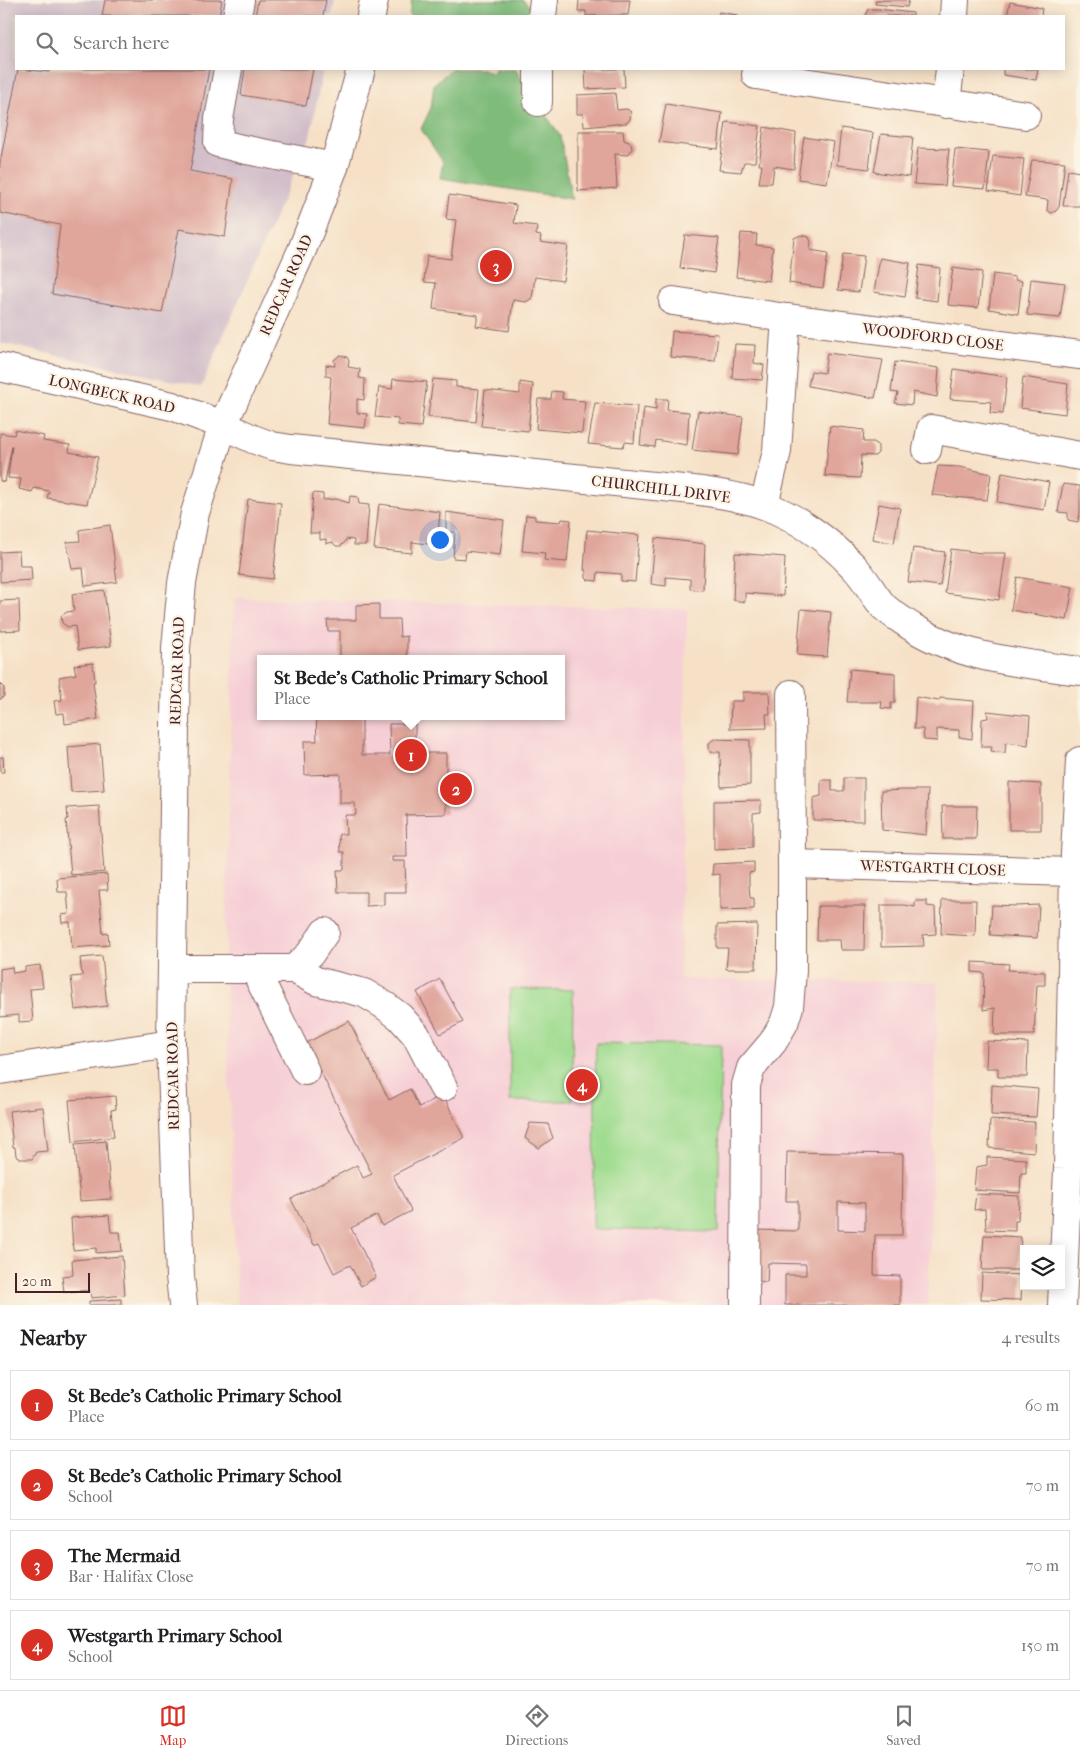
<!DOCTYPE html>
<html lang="en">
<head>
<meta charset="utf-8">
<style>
  body { margin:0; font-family:"IM FELL French Canon",serif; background:#f2f2f2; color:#202124 }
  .controls { position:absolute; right:15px; bottom:15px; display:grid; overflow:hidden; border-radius:0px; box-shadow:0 2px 12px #0003 }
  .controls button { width:45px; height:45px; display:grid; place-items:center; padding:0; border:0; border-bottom:1px solid #e0e0e0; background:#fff; color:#202124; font:25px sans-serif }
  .scale { position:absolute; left:15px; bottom:12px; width:75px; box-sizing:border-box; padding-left:5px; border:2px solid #4a1f2b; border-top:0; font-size:14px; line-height:18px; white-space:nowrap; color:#4a1f2b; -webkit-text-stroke:4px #fcf5e5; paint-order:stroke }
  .you { position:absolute; left:439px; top:539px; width:18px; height:18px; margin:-12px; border:4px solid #fff; border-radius:50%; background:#1a73e8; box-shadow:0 0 0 8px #1a73e833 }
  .badge { display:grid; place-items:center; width:32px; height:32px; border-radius:50%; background:#d93025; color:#fff; font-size:16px; font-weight:700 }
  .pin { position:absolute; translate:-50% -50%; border:2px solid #fff; box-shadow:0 1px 5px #0006 }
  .popup { position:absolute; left:257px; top:655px; width:308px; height:65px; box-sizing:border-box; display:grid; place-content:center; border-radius:0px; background:#fff; filter:drop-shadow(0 1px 4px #0005); font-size:16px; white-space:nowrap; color:#757577 }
  .popup b { font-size:19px; color:#202124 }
  .popup::after { content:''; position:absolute; left:50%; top:100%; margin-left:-10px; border:10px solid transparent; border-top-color:#fff }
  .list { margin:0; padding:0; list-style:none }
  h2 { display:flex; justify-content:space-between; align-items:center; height:65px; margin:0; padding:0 20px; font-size:21px }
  h2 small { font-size:16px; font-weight:400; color:#757577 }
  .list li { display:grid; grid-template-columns:32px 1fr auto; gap:15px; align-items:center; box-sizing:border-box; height:70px; margin:0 10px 10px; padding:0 10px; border:1px solid #e0e0e0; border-radius:0px }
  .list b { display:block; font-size:19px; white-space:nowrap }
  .list p { margin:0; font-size:16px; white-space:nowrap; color:#757577 }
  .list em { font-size:16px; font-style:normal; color:#757577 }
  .icon { flex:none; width:28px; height:28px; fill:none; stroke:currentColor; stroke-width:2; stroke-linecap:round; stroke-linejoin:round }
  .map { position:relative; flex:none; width:1080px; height:1305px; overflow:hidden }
  .search { position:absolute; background:#fff; box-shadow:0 2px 12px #0003; left:15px; right:15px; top:15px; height:55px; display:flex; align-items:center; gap:12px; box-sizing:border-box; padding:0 18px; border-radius:0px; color:#757577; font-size:19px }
  .sheet { height:385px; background:#fff }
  nav { display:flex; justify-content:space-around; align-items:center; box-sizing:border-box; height:70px; border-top:1px solid #e0e0e0; background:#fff; font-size:14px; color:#757577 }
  nav a { display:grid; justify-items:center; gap:2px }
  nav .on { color:#d93025 }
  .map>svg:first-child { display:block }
  .built { fill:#f6cfd6; fill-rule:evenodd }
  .industrial { fill:#d1bdc9 }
  .green { fill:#9fdc90; stroke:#747e5e }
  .forest { fill:#7fbc7a; stroke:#646e52 }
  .building { fill:#e0a59b; fill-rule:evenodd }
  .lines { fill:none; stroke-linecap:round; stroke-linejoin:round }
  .minor-casing { stroke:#866362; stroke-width:30 }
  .minor { stroke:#fff; stroke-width:28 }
  .labels { text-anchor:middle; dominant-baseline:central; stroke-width:4.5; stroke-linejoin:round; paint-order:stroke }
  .street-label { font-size:15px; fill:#4a1f2b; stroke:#fcf5e5 }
</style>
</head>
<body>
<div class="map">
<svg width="1080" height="1305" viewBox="0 0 1080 1305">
  <rect width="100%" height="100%" fill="#fcf5e5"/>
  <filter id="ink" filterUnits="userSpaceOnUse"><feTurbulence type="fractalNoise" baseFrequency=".02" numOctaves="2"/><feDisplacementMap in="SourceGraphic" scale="10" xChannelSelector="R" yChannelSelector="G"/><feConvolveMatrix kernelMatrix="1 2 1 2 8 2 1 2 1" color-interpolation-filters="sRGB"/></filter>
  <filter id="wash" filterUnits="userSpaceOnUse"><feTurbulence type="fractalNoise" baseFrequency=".0096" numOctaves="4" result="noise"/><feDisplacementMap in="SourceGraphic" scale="20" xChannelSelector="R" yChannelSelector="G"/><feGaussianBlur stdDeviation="1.12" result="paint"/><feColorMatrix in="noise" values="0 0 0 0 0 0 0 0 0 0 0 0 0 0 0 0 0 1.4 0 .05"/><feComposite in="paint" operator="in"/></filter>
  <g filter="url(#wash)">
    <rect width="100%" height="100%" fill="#f6e1c7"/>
    <!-- built -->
    <path class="built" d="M234,598L687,609L680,979L938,982L928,1305H237L225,970ZM261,659H561V716H261Z"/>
    <!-- industrial -->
    <polygon class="industrial" points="0,0 335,0 332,16 16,16 16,69 323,69 310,137 201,387 0,343"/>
    <!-- green -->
    <g class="green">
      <polygon points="510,989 573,990 572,1101 510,1101"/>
      <polygon points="596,1043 721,1045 718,1232 593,1229"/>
    </g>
    <!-- forest -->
    <g class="forest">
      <polygon points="412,0 523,0 535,11 533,16 409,16"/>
      <polygon points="452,69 483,69 492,74 495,69 515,69 560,136 572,199 440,178 443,162 421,129 431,108 434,84"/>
    </g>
    <g id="blocks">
      <!-- building -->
      <g class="building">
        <polygon points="105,0 222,0 219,16 102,16"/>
        <polygon points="258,0 326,0 323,16 255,16"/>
        <polygon points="579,0 630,0 628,15 586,16 586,11 578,11"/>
        <polygon points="876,0 909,0 907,7 875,4"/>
        <polygon points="1010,2 1042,8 1041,16 1007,16"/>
        <polygon points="868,9 878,9 913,13 913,16 865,16"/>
        <polygon points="719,12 737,15 737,16 718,16"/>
        <polygon points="18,69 49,72 49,69 209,69 190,171 233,179 225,237 179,229 162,313 52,294 60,225 0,213 0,163"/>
        <polygon points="245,69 313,69 306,106 241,95"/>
        <polygon points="585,69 624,69 625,87 586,89"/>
        <polygon points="1003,69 1038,69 1036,80 1003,75"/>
        <polygon points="615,93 617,110 627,109 631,112 630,119 627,123 584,127 583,114 577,114 577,95"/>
        <polygon points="666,104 722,113 718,149 659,142"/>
        <polygon points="726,122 760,126 755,162 744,162 741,172 719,170"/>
        <polygon points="764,127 796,133 794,169 774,166 772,183 759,183 762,165 759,165"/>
        <polygon points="841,128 873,133 869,169 837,165"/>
        <polygon points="578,131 623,131 624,140 631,143 632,149 628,155 615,154 617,188 578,191"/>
        <polygon points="881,134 913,137 909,177 874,172"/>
        <polygon points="804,137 834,142 827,183 798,179"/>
        <polygon points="918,148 949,149 945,186 914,184"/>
        <polygon points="955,149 989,152 985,189 951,186"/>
        <polygon points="993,156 1024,159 1020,196 988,191"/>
        <polygon points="1032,160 1065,162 1059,207 1056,211 1051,213 1047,210 1048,200 1025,197"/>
        <polygon points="1068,170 1080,172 1080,206 1063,206"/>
        <polygon points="449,195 516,205 514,223 537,226 536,235 541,236 540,242 568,246 563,281 535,277 532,298 526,302 513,300 509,331 476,326 478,315 433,309 436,283 424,282 425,272 427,256 451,259 456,220 446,219"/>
        <polygon points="741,233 757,234 756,245 773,247 769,281 736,277"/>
        <polygon points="685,235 719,238 714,273 680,268"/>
        <polygon points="801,235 809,237 811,242 810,250 828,253 823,288 789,283 794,238"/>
        <polygon points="843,254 864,256 859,292 838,290"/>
        <polygon points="880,258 910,263 905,297 874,292"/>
        <polygon points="919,265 940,268 937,301 915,298"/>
        <polygon points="953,268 982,272 978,308 948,305"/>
        <polygon points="993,274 1015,277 1015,280 1022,281 1018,314 989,309"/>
        <polygon points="1031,279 1065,283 1060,318 1027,315"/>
        <polygon points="672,331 718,334 715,361 670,357"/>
        <polygon points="735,344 755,345 754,363 764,365 762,380 732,378"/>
        <polygon points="827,353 883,360 875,398 808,386 811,371 824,373"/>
        <polygon points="340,355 347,357 349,361 348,367 360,369 359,378 365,379 364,400 357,399 357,413 367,414 365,428 327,424 331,377 326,376 326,365 335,366 334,360"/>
        <polygon points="895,362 939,368 937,397 913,392 912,405 895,403 898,393 891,392"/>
        <polygon points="954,369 1007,377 1003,414 990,413 991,402 950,399"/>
        <polygon points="1023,377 1068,384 1065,414 1020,408"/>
        <polygon points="393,379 427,382 421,427 398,425 398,419 375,417 379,387 392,389"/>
        <polygon points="433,379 456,381 456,387 479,389 476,422 428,417"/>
        <polygon points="520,382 533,384 528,431 481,426 485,390 520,394"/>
        <polygon points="552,391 563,392 562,399 585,401 582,433 536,429 538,399 551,399"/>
        <polygon points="656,399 668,399 667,410 689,412 687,445 656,440 655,447 640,445 644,408 656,410"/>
        <polygon points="595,403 637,406 634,443 625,442 623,447 588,444"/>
        <polygon points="698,411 743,417 738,455 692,450"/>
        <polygon points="830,426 864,430 863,442 874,442 878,446 878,453 875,456 861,455 860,478 825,476"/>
        <polygon points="15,430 44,436 43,441 70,445 69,452 98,457 87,504 47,498 49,491 34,488 32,492 19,489 21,479 8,478 12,446 5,482 0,481 0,433 14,435"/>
        <polygon points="938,466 960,467 991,474 987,500 932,495"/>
        <polygon points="1002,473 1049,482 1044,510 997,502"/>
        <polygon points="1063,484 1080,486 1080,513 1078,522 1068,520 1068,513 1058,512"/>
        <polygon points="313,493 323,494 323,500 336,499 349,503 350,496 358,497 359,504 369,505 366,545 354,545 354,540 346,539 345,542 341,546 336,546 332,542 326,544 326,539 320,540 320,533 310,533"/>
        <polygon points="248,499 281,503 273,579 239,575"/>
        <polygon points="379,504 440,512 437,545 412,542 412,553 374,549"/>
        <polygon points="879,504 900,508 894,543 872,539"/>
        <polygon points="446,512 504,520 500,555 466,551 465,559 453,558 455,532 446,532"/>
        <polygon points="526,515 535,516 535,520 561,522 562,519 571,520 567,562 544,560 545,553 522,551"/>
        <polygon points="110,525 117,582 85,586 83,568 72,569 67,542 80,541 79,530"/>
        <polygon points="587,530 639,535 635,582 621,581 621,574 598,572 597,581 588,580 586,578 586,570 584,570"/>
        <polygon points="655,538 705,544 703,590 690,589 690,579 666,577 666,586 651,584"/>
        <polygon points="913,548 945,552 940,586 908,582"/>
        <polygon points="951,549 982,553 1006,553 999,600 945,593"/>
        <polygon points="19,551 20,566 31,566 32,580 0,582 0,552"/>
        <polygon points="735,553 785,557 783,596 745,593 745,602 733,600"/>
        <polygon points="1017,577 1073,587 1067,620 1011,610"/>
        <polygon points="104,590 111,646 78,650 75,626 68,627 62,623 61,616 67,612 74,611 72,594"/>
        <polygon points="19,600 20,630 0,631 0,601"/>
        <polygon points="379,604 379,619 399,619 400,637 407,636 407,659 340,659 340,631 328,631 327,620 356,620 356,605"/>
        <polygon points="801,609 831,612 827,657 797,655"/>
        <polygon points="93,663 95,682 93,682 98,719 65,724 64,713 56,714 54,701 62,700 59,677 76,674 74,665"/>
        <polygon points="850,669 895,673 895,703 891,703 891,709 881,708 882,702 847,702"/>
        <polygon points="0,684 4,688 4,696 0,700"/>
        <polygon points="743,692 769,692 770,714 766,714 767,728 730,729 731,701 743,701"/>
        <polygon points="916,697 939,701 940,698 974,701 972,739 959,737 959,730 937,729 937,741 924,740 923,729 914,729"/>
        <polygon points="987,711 1030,716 1028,745 1006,742 1005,753 991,751 992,747 981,747 982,719 988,718"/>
        <polygon points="316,716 362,716 362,755 390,755 389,724 415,724 415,753 446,753 446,814 406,815 407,857 392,857 392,861 405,861 406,892 384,892 384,905 366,906 366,892 338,892 337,870 344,870 344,852 340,852 339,834 346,834 345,815 356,815 355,803 340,803 340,774 305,775 304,741 317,741"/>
        <polygon points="714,739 750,740 750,785 721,787 720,752 712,752 709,750 709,743"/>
        <polygon points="100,744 104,790 71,792 68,747"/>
        <polygon points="0,757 3,757 4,772 0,772"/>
        <polygon points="844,778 864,778 864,821 813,820 813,798 821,796 821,780 832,780 832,791 844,791"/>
        <polygon points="1009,782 1041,784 1041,830 1009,830"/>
        <polygon points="903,790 928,790 926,835 882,830 881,791"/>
        <polygon points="761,800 761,812 753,813 753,847 714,849 714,801"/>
        <polygon points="99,806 104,872 71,875 66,820 68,819 67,808"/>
        <polygon points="942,806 977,806 976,839 943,839"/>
        <polygon points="754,862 754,872 749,873 749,885 750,898 754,898 754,909 720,910 720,874 712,875 713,864"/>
        <polygon points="107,874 108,890 99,890 103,934 108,933 109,945 72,948 70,922 62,923 61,915 69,914 67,892 58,892 57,878"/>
        <polygon points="942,900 976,900 975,936 941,934"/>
        <polygon points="915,901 927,901 927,906 935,907 936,934 923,935 924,946 881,947 881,905 905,905 915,907"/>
        <polygon points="992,905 1016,906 1039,905 1037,938 990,935"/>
        <polygon points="818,906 865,906 864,950 841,950 840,940 817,940"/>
        <polygon points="757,924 756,969 726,969 728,948 717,948 717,925"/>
        <polygon points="102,956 107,1006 75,1010 71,977 82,976 80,958"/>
        <polygon points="972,962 1009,964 1008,970 1045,972 1045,985 1037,985 1034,1035 994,1035 995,1008 983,1010 984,973 972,972"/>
        <polygon points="40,965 43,988 30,989 33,1021 19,1022 19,1015 0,1017 0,969 12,967 13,973 25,971 25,967"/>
        <polygon points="440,979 463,1022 440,1034 417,992"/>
        <polygon points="349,1021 389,1100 410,1089 419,1107 443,1095 464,1138 393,1175 411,1211 382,1226 377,1215 351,1228 376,1277 361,1286 350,1265 334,1273 319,1243 314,1245 291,1199 357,1165 363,1178 372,1174 306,1043"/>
        <polygon points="987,1041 1028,1043 1027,1077 998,1077 998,1068 986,1068"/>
        <polygon points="992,1085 1038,1089 1036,1117 991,1115"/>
        <polygon points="115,1096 116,1109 111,1110 114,1137 73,1142 69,1100"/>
        <polygon points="43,1107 48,1151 36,1152 32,1159 21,1159 16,1156 15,1147 13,1147 9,1111"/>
        <polygon points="990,1120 1035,1122 1034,1152 989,1148"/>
        <polygon points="530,1123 548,1124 553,1138 539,1148 525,1138"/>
        <polygon points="106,1141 111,1199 80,1201 75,1144"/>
        <path d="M787,1152L903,1154L902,1235H875L874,1275L900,1276V1305H785V1275H806V1264L768,1263L767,1282L752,1281V1230L798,1231V1201H786ZM838,1202L865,1203V1231L838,1230Z"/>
        <polygon points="987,1157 1026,1159 1026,1173 1021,1173 1020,1193 974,1190 976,1167 987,1165"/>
        <polygon points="976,1194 1019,1196 1018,1221 1015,1221 1015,1231 986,1230 985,1209 974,1210"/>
        <polygon points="109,1215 111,1232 120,1232 122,1251 96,1253 96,1248 73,1250 71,1218"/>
        <polygon points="984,1235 1021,1237 1019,1270 982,1270"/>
        <polygon points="122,1256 125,1295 91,1298 90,1290 64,1292 62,1276 73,1275 72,1260"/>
        <polygon points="982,1273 1022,1275 1021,1300 981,1299"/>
        <polygon points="121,1299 121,1305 89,1305 89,1301"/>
      </g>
    </g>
  </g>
  <g filter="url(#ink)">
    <use href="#blocks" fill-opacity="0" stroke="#866362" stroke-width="1"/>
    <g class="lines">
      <defs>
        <g id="minor">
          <polyline points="237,16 240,0"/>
          <polyline points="371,16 374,0"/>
          <polyline points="542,16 544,0"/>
          <polyline points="954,16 955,0"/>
          <polyline points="228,69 219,119 218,143 242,149 334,167"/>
          <polyline points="756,75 1026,115"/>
          <polyline points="538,102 538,69"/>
          <polyline points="946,104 950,69"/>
          <polyline points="673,301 786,318 1080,355"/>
          <path d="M0,367L172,406L223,425L253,439L272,446L291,449L693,490C717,493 742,497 764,505C798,518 830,541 854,567C866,579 873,595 884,607C892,614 903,621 912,627C963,659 1022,663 1080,671"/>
          <polyline points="927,450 931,429 1080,456"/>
          <polyline points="764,505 777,451 786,318"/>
          <polyline points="791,694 792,864 1074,872"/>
          <polyline points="172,969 294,969 316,981 364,993 384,1005 400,1017 416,1035 443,1087"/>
          <polyline points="294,969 310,954 325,932"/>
          <polyline points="255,970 305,1071"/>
          <polyline points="0,1070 171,1044"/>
          <polyline points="183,1305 180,1276 171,1044 176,648 182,583 195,513 223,425 302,250 334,167 361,69"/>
          <polyline points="745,1305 746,1085 751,1068 773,1042 784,1023 789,1007 792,971 792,864"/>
          <polyline points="1062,1305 1068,1169 1074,872 1080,761"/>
        </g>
      </defs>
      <!-- minor casing -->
      <use href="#minor" class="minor-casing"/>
      <!-- minor -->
      <use href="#minor" class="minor"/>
    </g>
  </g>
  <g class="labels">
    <!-- street labels -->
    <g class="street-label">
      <text transform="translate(286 285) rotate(-66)">REDCAR ROAD</text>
      <text transform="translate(933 337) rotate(7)">WOODFORD CLOSE</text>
      <text transform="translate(112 394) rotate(13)">LONGBECK ROAD</text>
      <text transform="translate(661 489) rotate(7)">CHURCHILL DRIVE</text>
      <text transform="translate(177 671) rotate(-88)">REDCAR ROAD</text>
      <text transform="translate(933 868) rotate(2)">WESTGARTH CLOSE</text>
      <text transform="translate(173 1076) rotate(-91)">REDCAR ROAD</text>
    </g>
  </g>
</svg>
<div class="controls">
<button><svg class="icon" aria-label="layers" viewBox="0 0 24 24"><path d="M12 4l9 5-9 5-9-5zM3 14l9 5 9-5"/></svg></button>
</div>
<div class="scale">20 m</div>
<div class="you"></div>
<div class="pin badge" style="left:411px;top:755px">1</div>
<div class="popup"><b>St Bede’s Catholic Primary School</b>Place</div>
<div class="pin badge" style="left:456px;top:789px">2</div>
<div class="pin badge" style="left:496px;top:266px">3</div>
<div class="pin badge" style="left:582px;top:1085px">4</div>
<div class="search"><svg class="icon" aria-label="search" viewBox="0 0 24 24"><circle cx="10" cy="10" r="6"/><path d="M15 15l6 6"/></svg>Search here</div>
</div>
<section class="sheet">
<h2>Nearby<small>4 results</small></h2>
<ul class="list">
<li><span class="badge">1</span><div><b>St Bede’s Catholic Primary School</b><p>Place</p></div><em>60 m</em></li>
<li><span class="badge">2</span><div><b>St Bede's Catholic Primary School</b><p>School</p></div><em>70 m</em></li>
<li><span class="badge">3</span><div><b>The Mermaid</b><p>Bar · Halifax Close</p></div><em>70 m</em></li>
<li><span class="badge">4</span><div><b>Westgarth Primary School</b><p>School</p></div><em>150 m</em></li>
</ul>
</section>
<nav>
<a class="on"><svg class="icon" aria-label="map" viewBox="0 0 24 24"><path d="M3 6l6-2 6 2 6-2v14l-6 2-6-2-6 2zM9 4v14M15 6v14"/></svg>Map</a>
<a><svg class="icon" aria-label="directions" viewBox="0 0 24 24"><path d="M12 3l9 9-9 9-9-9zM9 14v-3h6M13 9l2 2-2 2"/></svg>Directions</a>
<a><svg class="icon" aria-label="saved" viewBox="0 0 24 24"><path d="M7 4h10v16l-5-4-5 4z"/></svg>Saved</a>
</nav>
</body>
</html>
